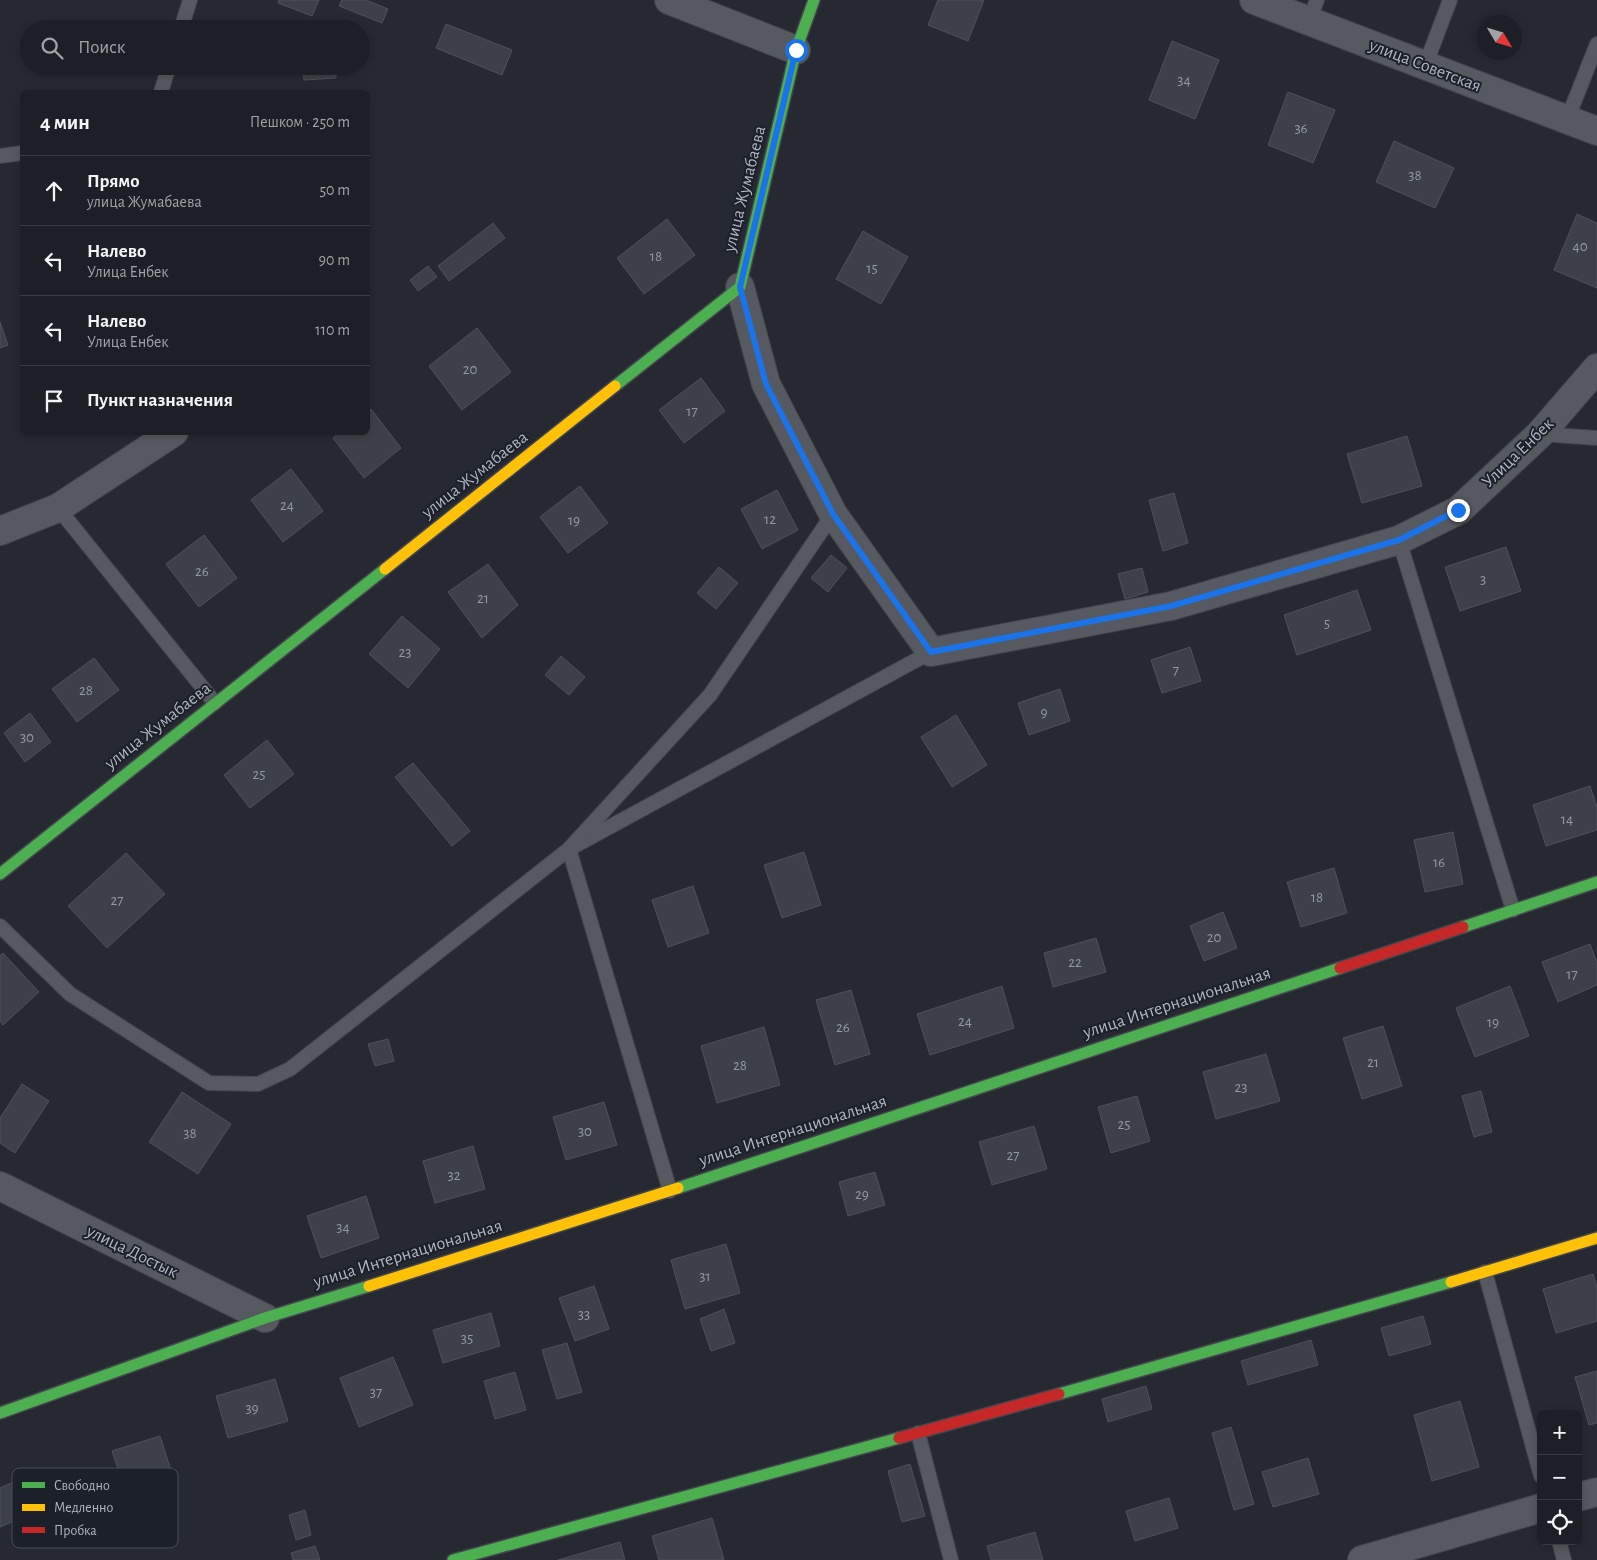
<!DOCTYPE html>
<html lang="ru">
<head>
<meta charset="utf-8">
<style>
  body { margin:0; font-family:"Alegreya Sans",sans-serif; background:#292c32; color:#f1f3f6 }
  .controls { position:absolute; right:15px; bottom:15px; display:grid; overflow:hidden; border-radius:8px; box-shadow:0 2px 8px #0003 }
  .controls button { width:45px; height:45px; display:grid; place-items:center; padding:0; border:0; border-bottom:1px solid #3a3d42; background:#1c1f25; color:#f1f3f6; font:25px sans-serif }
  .compass { position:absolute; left:1477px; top:15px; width:45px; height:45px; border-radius:50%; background:#1c1f25; box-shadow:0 2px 8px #0003; rotate:128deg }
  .stop { position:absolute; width:15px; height:15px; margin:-11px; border:4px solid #1a73e8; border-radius:50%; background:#fff }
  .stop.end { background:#1a73e8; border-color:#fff; box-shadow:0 1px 5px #0008 }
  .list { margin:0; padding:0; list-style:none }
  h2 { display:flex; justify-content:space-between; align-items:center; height:65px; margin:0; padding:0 20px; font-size:21px }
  h2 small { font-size:16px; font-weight:400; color:#a0a2a7 }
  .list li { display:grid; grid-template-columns:32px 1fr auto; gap:15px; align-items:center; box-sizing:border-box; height:70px; padding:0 20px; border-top:1px solid #3a3d42 }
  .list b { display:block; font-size:19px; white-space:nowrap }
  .list p { margin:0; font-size:16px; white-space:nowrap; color:#a0a2a7 }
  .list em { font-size:16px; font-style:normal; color:#a0a2a7 }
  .icon { flex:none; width:28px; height:28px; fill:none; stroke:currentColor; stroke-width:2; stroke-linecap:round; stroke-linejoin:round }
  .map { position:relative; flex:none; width:1597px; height:1560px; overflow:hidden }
  .search { position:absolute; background:#1c1f25; box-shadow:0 2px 8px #0003; left:20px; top:20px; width:350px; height:55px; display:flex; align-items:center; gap:12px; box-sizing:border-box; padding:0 18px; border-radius:28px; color:#a0a2a7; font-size:19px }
  .panel { position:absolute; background:#1c1f25; box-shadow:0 2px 8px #0003; left:20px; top:90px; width:350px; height:345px; border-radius:8px }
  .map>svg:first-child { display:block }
  .building { fill:#3d4046; stroke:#4e5159 }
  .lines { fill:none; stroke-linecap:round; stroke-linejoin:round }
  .lane-casing { stroke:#42444a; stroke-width:16 }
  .street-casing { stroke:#42444a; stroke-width:30 }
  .fast-casing { stroke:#44464e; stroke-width:14 }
  .slow-casing { stroke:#44464e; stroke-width:14 }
  .jam-casing { stroke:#44464e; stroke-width:14 }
  .lane { stroke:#56595f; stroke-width:14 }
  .street { stroke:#56595f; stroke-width:28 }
  .fast { stroke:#4caf50; stroke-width:11 }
  .slow { stroke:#ffc107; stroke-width:11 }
  .jam { stroke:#c62828; stroke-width:11 }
  .route { stroke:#1a73e8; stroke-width:6 }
  .labels { text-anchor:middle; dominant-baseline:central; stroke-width:4; stroke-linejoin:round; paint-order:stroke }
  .number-label { font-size:15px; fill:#9398a3 }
  .street-label { font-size:18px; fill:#b0b5c2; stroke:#1b202a }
  .key { fill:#1b202a; stroke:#484d58; stroke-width:1 }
  .key-label { font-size:14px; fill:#b0b5c2 }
</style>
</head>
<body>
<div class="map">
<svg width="1597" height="1560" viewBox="0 0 1597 1560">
  <rect width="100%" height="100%" fill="#262931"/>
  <!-- building -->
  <g class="building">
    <polygon points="279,0 319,0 312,16 278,3"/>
    <polygon points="342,0 366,0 388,9 382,23 339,6"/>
    <polygon points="938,0 984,0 968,41 928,25"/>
    <polygon points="446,24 512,50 502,75 436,48"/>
    <polygon points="1172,41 1219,60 1195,119 1149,100"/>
    <polygon points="303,66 335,66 336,78 304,80"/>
    <polygon points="1288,92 1335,110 1313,163 1268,145"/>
    <polygon points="1394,141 1454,168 1435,208 1376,182"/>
    <polygon points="1577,214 1597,223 1597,288 1554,270"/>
    <polygon points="667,219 695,255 644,294 617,258"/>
    <polygon points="493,223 505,238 449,281 438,266"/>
    <polygon points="863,231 908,257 881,304 836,279"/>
    <polygon points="428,266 437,277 418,291 410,280"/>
    <polygon points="0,322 8,345 0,348"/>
    <polygon points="477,328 511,372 462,410 429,366"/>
    <polygon points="701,378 725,411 684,443 659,410"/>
    <polygon points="371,409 401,448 364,478 333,438 340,432 368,432 368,412"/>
    <polygon points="1407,436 1422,486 1362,503 1347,454"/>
    <polygon points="291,469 323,511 283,542 251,500"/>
    <polygon points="580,486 608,523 568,553 540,517"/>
    <polygon points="777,490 798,530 762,549 741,509"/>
    <polygon points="1174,493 1188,543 1163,551 1149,500"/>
    <polygon points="204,535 237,578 199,607 166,564"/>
    <polygon points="1506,547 1521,591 1460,611 1445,567"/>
    <polygon points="831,555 847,568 828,592 811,578"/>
    <polygon points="488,564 518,605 482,638 448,592"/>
    <polygon points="719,567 738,583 716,609 697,593"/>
    <polygon points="1142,568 1148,592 1125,599 1118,574"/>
    <polygon points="1357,590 1371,630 1297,655 1284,615"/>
    <polygon points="402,616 440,649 408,688 369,654"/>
    <polygon points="1190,647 1201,681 1162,693 1151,660"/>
    <polygon points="561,656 585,677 569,695 545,675"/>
    <polygon points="94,658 119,690 77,722 52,689"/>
    <polygon points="1060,689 1070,721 1029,735 1018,703"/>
    <polygon points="30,713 51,742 25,762 4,733"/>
    <polygon points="956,715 987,765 952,787 921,737"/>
    <polygon points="267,740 294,774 250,808 224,775"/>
    <polygon points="413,763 470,831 452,846 395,777"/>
    <polygon points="1590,786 1597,807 1597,830 1546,846 1533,805"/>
    <polygon points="1453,832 1463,884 1425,892 1414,840"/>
    <polygon points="804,852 821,905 782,918 764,865"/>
    <polygon points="126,853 165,894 107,948 68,906"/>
    <polygon points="1334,868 1347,913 1301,927 1287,882"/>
    <polygon points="693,886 709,933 668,947 652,900"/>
    <polygon points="1223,912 1237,948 1204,961 1190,926"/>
    <polygon points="1096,938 1106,972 1053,987 1044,953"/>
    <polygon points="1590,944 1597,963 1597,985 1558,1002 1542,962"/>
    <polygon points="3,953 39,992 3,1025 0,1021 0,956"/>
    <polygon points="1002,986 1014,1028 930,1055 917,1014"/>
    <polygon points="1510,986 1529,1036 1475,1057 1456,1008"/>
    <polygon points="851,990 870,1054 835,1065 816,1000"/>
    <polygon points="1383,1026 1402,1086 1362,1099 1343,1038"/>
    <polygon points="764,1027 780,1085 717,1103 701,1046"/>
    <polygon points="388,1039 394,1061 375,1066 368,1044"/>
    <polygon points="1266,1054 1280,1101 1216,1119 1203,1072"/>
    <polygon points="22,1084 49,1101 15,1153 0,1143 0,1118"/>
    <polygon points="1481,1091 1492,1132 1474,1137 1462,1096"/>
    <polygon points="182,1092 231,1124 198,1174 149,1142"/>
    <polygon points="1137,1096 1150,1141 1111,1153 1098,1107"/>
    <polygon points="604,1102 617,1145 566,1160 553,1117"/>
    <polygon points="1034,1126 1047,1169 992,1185 979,1142"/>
    <polygon points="473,1146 485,1189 435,1203 423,1161"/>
    <polygon points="875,1172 885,1205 848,1216 839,1182"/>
    <polygon points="366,1196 379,1238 321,1258 307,1216"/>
    <polygon points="726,1244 740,1293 685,1309 671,1260"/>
    <polygon points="1593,1274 1597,1287 1597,1321 1556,1333 1543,1289"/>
    <polygon points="594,1286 609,1329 575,1341 559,1298"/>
    <polygon points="724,1309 735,1343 711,1351 700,1319"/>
    <polygon points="491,1313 500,1346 443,1363 433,1330"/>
    <polygon points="1423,1316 1431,1344 1389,1356 1381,1328"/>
    <polygon points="1311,1340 1318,1365 1248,1385 1241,1361"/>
    <polygon points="567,1343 582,1392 557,1399 542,1350"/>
    <polygon points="393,1357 413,1405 359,1427 340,1378"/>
    <polygon points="1597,1371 1597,1423 1589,1425 1575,1377"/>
    <polygon points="515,1372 526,1410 495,1419 484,1381"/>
    <polygon points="275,1379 288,1421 228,1438 216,1396"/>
    <polygon points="1146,1386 1152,1409 1108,1422 1102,1399"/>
    <polygon points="1460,1401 1479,1467 1432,1481 1414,1415"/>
    <polygon points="1231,1427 1254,1504 1234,1510 1212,1433"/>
    <polygon points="160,1436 174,1480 127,1495 112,1451"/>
    <polygon points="1308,1458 1319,1494 1273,1507 1262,1472"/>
    <polygon points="910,1464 925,1516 902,1522 888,1471"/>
    <polygon points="16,1481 31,1514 0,1527 0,1488"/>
    <polygon points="1169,1498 1178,1528 1135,1541 1126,1511"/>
    <polygon points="305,1510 311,1535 296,1540 289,1515"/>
    <polygon points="712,1518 724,1560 659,1560 652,1536"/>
    <polygon points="1035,1532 1043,1560 991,1560 987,1546"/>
    <polygon points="620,1542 625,1560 558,1560"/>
    <polygon points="315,1546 320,1560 293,1560 291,1553"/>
  </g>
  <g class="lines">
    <defs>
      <g id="lane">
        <polyline points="1309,21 1317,0"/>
        <polyline points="181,29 190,0"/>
        <polyline points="1425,66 1450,0"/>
        <polyline points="161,92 169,66"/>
        <polyline points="1567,120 1597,44"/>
        <polyline points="0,156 22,153"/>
        <polyline points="1540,434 1597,438"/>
        <polyline points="58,508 215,703"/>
        <polyline points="1399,540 1513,910"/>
        <polyline points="0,926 70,994 209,1083 258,1084 290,1069 569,849 931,652"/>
        <polyline points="670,1191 569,849 710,695 833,514"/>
        <polyline points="1485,1272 1541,1476"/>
        <polyline points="918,1433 951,1560"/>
        <polyline points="1559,1541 1564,1560"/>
      </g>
      <g id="street">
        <polyline points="669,0 796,50"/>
        <polyline points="1254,0 1597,131"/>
        <polyline points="740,287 766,384 833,514 931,652 1171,606 1399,540 1459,510 1540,434 1597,368"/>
        <polyline points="0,531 58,508 174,432"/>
        <polyline points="0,1186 265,1318"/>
        <polyline points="1578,1497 1597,1492"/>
        <polyline points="1362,1560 1541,1508"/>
      </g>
      <g id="fast">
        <polyline points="615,386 740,287 796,50 814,0"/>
        <polyline points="0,874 385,569"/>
        <polyline points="1463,927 1597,882"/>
        <polyline points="678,1188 1340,968"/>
        <polyline points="1059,1394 1451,1282"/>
        <polyline points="0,1413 265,1318 369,1286"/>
        <polyline points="453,1560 899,1438"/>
      </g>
      <g id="slow">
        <polyline points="385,569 615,386"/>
        <polyline points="1451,1282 1597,1238"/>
        <polyline points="369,1286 678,1188"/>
      </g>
      <g id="jam">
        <polyline points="1340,968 1463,927"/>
        <polyline points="899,1438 1059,1394"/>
      </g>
    </defs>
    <!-- lane casing -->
    <use href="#lane" class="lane-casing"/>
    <!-- street casing -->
    <use href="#street" class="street-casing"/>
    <!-- fast casing -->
    <use href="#fast" class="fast-casing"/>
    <!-- slow casing -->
    <use href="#slow" class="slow-casing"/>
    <!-- jam casing -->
    <use href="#jam" class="jam-casing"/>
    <!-- lane -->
    <use href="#lane" class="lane"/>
    <!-- street -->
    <use href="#street" class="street"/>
    <!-- fast -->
    <use href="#fast" class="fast"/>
    <!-- slow -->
    <use href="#slow" class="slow"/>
    <!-- jam -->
    <use href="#jam" class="jam"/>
  </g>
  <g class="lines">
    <!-- route -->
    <polyline class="route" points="796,50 740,287 766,384 833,514 931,652 1171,606 1399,540 1458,510"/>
  </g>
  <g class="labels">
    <!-- number labels -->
    <g class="number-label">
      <text x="1184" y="80">34</text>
      <text x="1301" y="128">36</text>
      <text x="1415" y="175">38</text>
      <text x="1580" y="246">40</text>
      <text x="656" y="256">18</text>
      <text x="872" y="268">15</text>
      <text x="470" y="369">20</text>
      <text x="692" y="411">17</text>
      <text x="287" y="505">24</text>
      <text x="770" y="519">12</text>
      <text x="574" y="520">19</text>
      <text x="202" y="571">26</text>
      <text x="1483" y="579">3</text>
      <text x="483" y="598">21</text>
      <text x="1327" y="623">5</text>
      <text x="405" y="652">23</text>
      <text x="1176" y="670">7</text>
      <text x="86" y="690">28</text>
      <text x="1044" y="712">9</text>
      <text x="27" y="737">30</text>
      <text x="259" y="774">25</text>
      <text x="1567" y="819">14</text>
      <text x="1439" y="862">16</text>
      <text x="1317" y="897">18</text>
      <text x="117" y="900">27</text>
      <text x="1214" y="937">20</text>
      <text x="1075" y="962">22</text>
      <text x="1572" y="974">17</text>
      <text x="965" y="1021">24</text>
      <text x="1493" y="1022">19</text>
      <text x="843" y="1027">26</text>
      <text x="1373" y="1062">21</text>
      <text x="740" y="1065">28</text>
      <text x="1241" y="1087">23</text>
      <text x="1124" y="1124">25</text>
      <text x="585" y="1131">30</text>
      <text x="190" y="1133">38</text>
      <text x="1013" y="1155">27</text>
      <text x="454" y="1175">32</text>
      <text x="862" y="1194">29</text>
      <text x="343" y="1227">34</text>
      <text x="705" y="1276">31</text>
      <text x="584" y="1314">33</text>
      <text x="467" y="1338">35</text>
      <text x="376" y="1392">37</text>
      <text x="252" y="1408">39</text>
    </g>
    <!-- street labels -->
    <g class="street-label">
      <text transform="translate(1425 66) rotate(21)">улица Советская</text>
      <text transform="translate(745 189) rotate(-76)">улица Жумабаева</text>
      <text transform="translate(1518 453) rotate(-44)">Улица Енбек</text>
      <text transform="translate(475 475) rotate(-38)">улица Жумабаева</text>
      <text transform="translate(158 726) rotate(-38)">улица Жумабаева</text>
      <text transform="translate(1177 1003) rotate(-18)">улица Интернациональная</text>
      <text transform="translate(793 1131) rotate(-18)">улица Интернациональная</text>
      <text transform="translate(132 1252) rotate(26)">улица Достык</text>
      <text transform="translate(408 1254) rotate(-17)">улица Интернациональная</text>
    </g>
  </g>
  <!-- legend -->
  <rect x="12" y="1468" width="166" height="80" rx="8" class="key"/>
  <rect x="22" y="1482" width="23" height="6" fill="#4caf50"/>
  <rect x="22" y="1504" width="23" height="7" fill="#ffc107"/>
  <rect x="22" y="1527" width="23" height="6" fill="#c62828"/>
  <g class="key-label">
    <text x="54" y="1490">Свободно</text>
    <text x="54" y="1512">Медленно</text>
    <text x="54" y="1535">Пробка</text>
  </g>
</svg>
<div class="controls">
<button>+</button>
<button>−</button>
<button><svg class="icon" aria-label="locate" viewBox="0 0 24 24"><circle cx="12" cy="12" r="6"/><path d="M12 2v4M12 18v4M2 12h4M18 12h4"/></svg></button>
</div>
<svg class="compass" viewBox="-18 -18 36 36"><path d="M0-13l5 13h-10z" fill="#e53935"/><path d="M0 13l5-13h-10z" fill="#a0a2a7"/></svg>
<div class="stop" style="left:796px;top:50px"></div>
<div class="stop end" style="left:1458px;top:510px"></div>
<div class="search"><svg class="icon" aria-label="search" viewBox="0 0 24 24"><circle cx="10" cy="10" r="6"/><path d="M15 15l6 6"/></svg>Поиск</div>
<section class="panel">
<h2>4 мин<small>Пешком · 250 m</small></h2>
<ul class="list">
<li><svg class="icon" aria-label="ahead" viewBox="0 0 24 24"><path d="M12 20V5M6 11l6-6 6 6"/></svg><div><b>Прямо</b><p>улица Жумабаева</p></div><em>50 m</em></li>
<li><svg class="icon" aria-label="left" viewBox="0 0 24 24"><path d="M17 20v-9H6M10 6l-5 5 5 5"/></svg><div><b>Налево</b><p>Улица Енбек</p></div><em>90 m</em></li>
<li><svg class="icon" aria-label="left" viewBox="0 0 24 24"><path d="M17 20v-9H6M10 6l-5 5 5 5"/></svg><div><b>Налево</b><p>Улица Енбек</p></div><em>110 m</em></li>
<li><svg class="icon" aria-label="arrive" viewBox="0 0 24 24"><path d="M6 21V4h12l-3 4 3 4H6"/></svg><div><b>Пункт назначения</b></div></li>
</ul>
</section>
</div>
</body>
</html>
